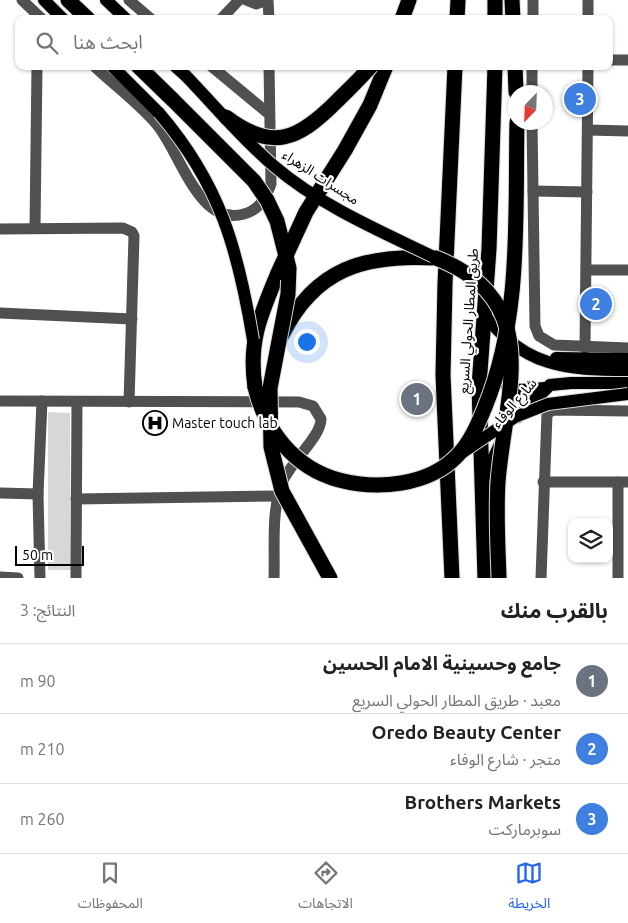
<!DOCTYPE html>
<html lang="ar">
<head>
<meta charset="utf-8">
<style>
  body { margin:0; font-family:Ubuntu,"Noto Sans Arabic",sans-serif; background:#f2f2f2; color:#202124; direction:rtl }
  .controls { position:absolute; right:15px; bottom:15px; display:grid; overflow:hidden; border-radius:10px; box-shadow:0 1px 4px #0004 }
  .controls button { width:45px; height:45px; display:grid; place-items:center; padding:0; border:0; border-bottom:1px solid #e0e0e0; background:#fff; color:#202124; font:25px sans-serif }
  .compass { position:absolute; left:508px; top:85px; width:45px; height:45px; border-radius:50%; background:#fff; box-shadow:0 1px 4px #0004; rotate:203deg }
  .scale { position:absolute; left:15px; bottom:12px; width:69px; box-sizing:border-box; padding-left:5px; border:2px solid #000; border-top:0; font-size:14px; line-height:18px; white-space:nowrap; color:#000; -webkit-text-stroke:4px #fff; paint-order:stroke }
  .you { position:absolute; left:306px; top:341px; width:18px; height:18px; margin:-12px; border:4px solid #fff; border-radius:50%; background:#1a73e8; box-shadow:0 0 0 8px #1a73e833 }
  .badge { display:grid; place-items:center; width:32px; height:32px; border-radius:50%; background:#2563eb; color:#fff; font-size:16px; font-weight:700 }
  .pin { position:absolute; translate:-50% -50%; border:2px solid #fff; box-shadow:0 1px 5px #0006 }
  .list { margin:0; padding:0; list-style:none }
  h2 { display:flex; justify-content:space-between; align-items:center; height:65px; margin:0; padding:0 20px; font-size:21px }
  h2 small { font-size:16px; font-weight:400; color:#757577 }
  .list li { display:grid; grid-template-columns:32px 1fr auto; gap:15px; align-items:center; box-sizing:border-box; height:70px; padding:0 20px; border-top:1px solid #e0e0e0 }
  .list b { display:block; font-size:19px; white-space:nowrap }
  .list p { margin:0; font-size:16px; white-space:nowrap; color:#757577 }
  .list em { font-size:16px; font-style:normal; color:#757577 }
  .icon { flex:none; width:28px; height:28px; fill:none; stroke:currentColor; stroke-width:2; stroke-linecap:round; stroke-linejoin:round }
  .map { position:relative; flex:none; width:628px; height:578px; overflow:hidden; direction:ltr }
  .search { position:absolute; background:#fff; box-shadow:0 1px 4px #0004; left:15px; right:15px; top:15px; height:55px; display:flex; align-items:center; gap:12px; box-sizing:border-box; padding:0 18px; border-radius:10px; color:#757577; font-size:19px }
  .sheet { height:275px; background:#fff }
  nav { display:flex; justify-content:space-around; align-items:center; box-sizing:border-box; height:70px; border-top:1px solid #e0e0e0; background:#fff; font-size:14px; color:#757577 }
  nav a { display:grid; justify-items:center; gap:2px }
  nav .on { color:#2563eb }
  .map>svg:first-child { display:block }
  .green { fill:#d7d7d7 }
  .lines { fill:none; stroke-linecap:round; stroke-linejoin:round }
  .major-casing { stroke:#dbdbdb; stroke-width:14 }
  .highway-casing { stroke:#dbdbdb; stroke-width:17 }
  .minor { stroke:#505050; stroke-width:11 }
  .major { stroke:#000; stroke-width:12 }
  .highway { stroke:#000; stroke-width:15 }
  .major-bridge-casing { stroke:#dbdbdb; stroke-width:14; stroke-linecap:butt }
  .highway-bridge-casing { stroke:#dbdbdb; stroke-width:17; stroke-linecap:butt }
  .major-bridge { stroke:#000; stroke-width:12 }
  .highway-bridge { stroke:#000; stroke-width:15 }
  .labels { text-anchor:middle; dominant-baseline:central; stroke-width:4.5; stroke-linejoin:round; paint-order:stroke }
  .street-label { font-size:14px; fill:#000; stroke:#fff }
  .poi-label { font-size:14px; fill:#000; stroke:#fff; text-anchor:start }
</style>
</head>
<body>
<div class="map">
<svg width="628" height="578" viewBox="0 0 628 578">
  <rect width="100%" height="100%" fill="#fff"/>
  <!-- green -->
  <polygon class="green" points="48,412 70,413 71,570 48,570"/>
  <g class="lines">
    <defs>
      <g id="major">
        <polyline points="44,0 63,19"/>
        <polyline points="106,0 126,19"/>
        <polyline points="112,66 159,113"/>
        <polyline points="175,66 186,76"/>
        <path d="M484,314C524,367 566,370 628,370"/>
        <polyline points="556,358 628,359"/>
        <path d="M504,382C513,394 531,389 545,388"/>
        <polyline points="518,417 550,385 571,383 628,383"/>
        <polyline points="483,480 501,442"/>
      </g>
      <g id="highway">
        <polyline points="68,0 88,19"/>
        <polyline points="512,0 513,19"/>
        <polyline points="402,19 409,0"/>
        <polyline points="457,19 458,0"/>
        <polyline points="495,19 495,0"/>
        <polyline points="138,66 173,100"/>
        <polyline points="515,66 516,92"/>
        <polyline points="345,150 370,105 386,66"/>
        <path d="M282,335C315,268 365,254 436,258"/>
        <path d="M255,387C248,341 261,314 278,273"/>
        <polyline points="452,578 443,375 445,284 455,66"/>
        <polyline points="485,578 479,386 489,249 495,66"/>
      </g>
    </defs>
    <!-- major casing -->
    <use href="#major" class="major-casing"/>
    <!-- highway casing -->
    <use href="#highway" class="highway-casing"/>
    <!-- minor -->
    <g class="minor">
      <polyline points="22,0 42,19"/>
      <polyline points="129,0 151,19"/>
      <polyline points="246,0 256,4 267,0"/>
      <polyline points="268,0 269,19"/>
      <polyline points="533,0 533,19"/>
      <polyline points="221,19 239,0"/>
      <polyline points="588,19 588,0"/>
      <polyline points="609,60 628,60"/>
      <path d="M94,66C115,86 140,104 158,126C181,155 199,227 244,214C259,210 266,198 271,184L269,66"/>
      <polyline points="211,66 269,114"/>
      <polyline points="532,66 532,92"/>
      <polyline points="532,122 535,326 539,336 554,345 628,348"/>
      <polyline points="588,130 628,131"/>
      <polyline points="533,191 587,192"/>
      <polyline points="35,228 37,66"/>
      <polyline points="0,229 123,228 132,232 134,236 129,402"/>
      <polyline points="587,270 628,270"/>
      <polyline points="0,313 132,319"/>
      <polyline points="585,348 588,66"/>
      <path d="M0,401L299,402L313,406L321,419C321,437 291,461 282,483C271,512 275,547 274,578"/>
      <polyline points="543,482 628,482"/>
      <polyline points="618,482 618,578"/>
      <polyline points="0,493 38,494"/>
      <polyline points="76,499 278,496"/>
      <polyline points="0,577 18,578"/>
      <polyline points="40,578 38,494 42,401"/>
      <polyline points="76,578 77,402"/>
      <polyline points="541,578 547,414 553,410 628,411"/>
    </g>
    <!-- major -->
    <use href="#major" class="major"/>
    <!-- highway -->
    <use href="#highway" class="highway"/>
    <defs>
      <g id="major-bridge">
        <path d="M186,76C215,106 242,139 274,166C321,206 380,231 436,258"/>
        <path d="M159,113C220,184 238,249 253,340"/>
        <polyline points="463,452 515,417 548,404 628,394"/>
      </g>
      <g id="highway-bridge">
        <polyline points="173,100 254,181 267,200 277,221 289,268 288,294 270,388 271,447 282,491 330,578"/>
        <path d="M226,117C272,152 298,140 336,102C348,90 360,79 371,66"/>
        <path d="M436,258C546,301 505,393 498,482C496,514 498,546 499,578"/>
        <polyline points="278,273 306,212 345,150"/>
        <path d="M255,387C265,430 294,468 339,480C377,490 428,486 457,456C470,443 478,424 485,407C522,317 515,217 517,122"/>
      </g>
    </defs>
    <!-- major-bridge casing -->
    <use href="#major-bridge" class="major-bridge-casing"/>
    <!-- highway-bridge casing -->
    <use href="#highway-bridge" class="highway-bridge-casing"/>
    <!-- major-bridge -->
    <use href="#major-bridge" class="major-bridge"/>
    <!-- highway-bridge -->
    <use href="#highway-bridge" class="highway-bridge"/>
  </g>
  <!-- icons -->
  <defs>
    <symbol id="hospital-ring" viewBox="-11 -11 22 22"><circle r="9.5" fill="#fff" stroke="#000" stroke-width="1.5"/><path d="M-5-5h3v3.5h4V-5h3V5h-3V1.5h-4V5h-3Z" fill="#000"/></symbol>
  </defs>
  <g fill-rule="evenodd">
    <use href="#hospital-ring" x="141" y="409" width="28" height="28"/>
  </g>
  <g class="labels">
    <!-- street labels -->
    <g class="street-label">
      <text transform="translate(321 177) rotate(33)">مجسرات الزهراء</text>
      <text transform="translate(468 321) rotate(-86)">طريق المطار الحولي السريع</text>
      <text transform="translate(514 403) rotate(-49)">شارع الوفاء</text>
    </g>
    <!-- poi labels -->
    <g class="poi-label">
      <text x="172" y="423">Master touch lab</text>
    </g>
  </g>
</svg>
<div class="controls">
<button><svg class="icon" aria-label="layers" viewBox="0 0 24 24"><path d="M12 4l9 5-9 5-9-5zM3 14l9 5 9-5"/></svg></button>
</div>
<svg class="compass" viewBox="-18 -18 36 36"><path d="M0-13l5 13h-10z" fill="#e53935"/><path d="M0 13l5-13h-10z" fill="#757577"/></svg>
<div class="scale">50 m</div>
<div class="you"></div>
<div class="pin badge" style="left:417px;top:399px;background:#6b7280">1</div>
<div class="pin badge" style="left:596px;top:304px;background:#3f7fe0">2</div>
<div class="pin badge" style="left:580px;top:99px;background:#3f7fe0">3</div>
<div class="search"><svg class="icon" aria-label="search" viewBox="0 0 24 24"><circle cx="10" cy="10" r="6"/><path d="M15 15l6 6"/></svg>ابحث هنا</div>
</div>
<section class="sheet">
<h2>بالقرب منك<small>النتائج: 3</small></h2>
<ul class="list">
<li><span class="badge" style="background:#6b7280">1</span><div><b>جامع وحسينية الامام الحسين</b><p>معبد · طريق المطار الحولي السريع</p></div><em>90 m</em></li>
<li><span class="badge" style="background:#3f7fe0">2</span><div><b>Oredo Beauty Center</b><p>متجر · شارع الوفاء</p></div><em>210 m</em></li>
<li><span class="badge" style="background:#3f7fe0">3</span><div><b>Brothers Markets</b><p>سوبرماركت</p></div><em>260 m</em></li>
</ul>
</section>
<nav>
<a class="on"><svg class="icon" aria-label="map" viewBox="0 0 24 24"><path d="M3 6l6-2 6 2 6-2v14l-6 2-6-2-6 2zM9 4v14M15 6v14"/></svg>الخريطة</a>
<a><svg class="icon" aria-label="directions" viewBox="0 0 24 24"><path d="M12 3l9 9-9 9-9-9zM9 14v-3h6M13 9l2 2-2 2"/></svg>الاتجاهات</a>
<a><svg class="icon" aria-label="saved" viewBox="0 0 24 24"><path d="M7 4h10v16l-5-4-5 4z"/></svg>المحفوظات</a>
</nav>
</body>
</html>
